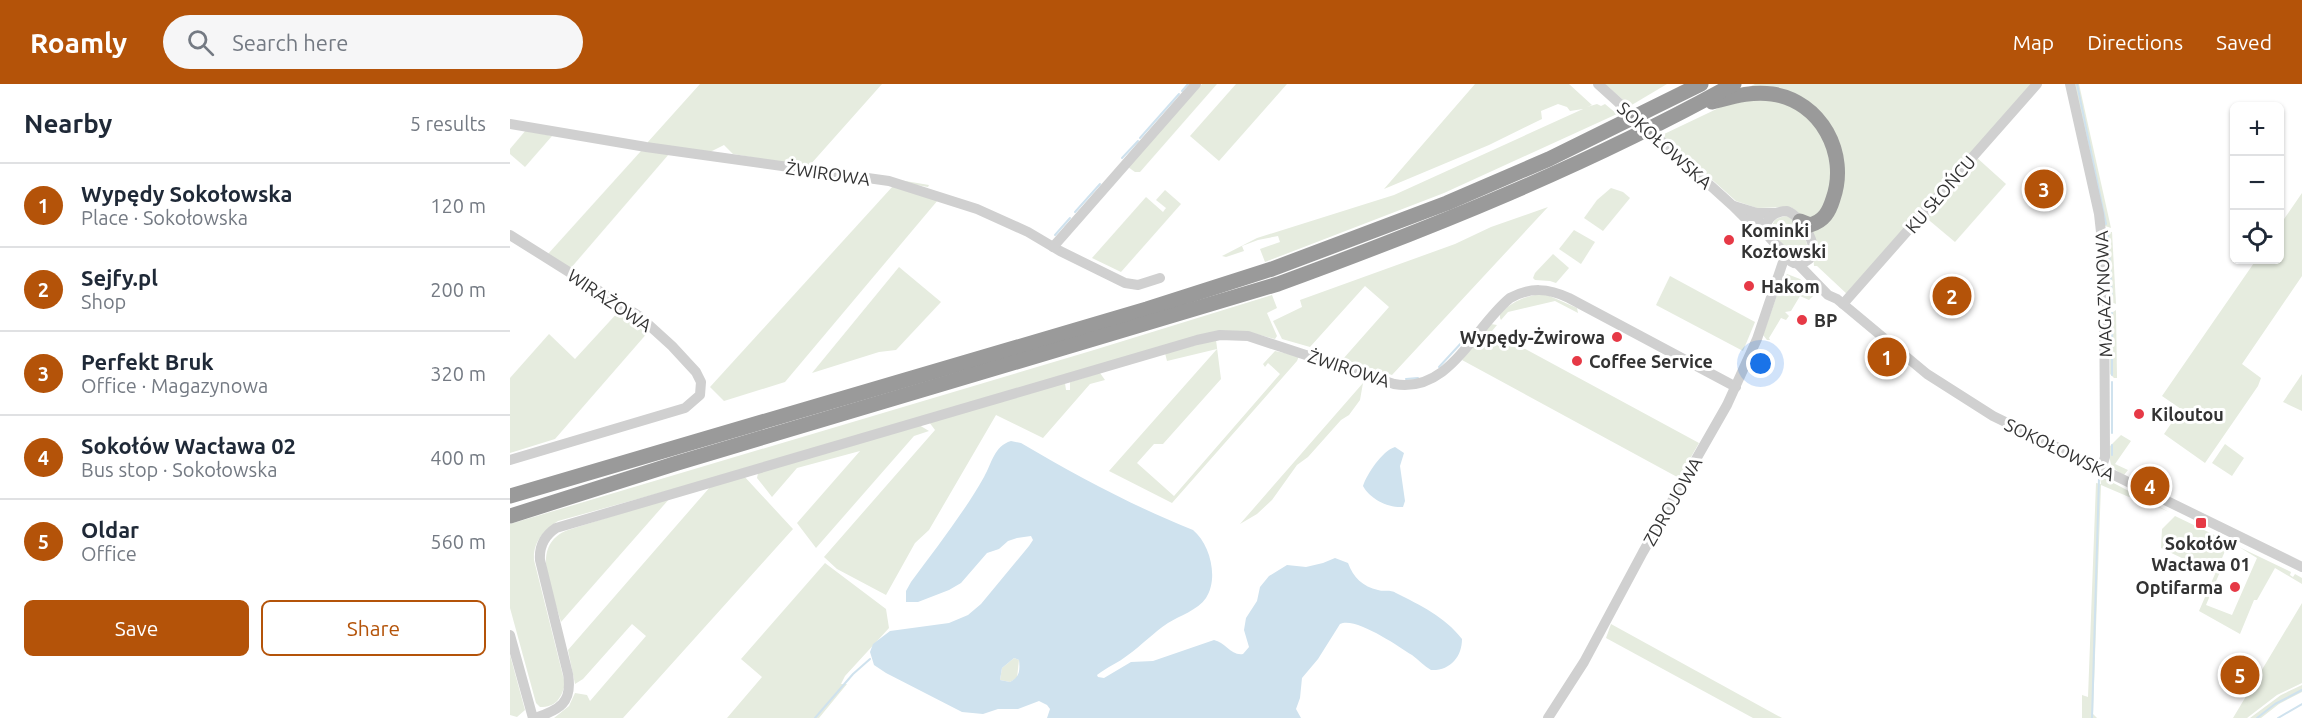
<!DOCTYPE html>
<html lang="en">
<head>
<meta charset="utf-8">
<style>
  body { margin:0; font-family:Ubuntu,sans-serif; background:#f6f6f7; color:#1f2937 }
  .controls { position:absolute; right:18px; top:18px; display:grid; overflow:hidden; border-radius:9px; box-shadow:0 2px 4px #0004 }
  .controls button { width:54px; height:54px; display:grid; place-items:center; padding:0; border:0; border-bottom:2px solid #e0e1e3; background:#fff; color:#1f2937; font:30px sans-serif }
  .you { position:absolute; left:1251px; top:280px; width:21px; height:21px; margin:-15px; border:4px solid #fff; border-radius:50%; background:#1a73e8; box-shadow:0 0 0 9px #1a73e833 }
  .badge { display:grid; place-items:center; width:39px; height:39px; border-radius:50%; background:#b45309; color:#fff; font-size:20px; font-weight:700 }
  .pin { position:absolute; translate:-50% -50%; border:3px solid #fff; box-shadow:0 2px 6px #0006 }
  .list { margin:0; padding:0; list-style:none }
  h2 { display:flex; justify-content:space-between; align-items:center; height:78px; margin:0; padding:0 24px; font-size:26px }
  h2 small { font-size:20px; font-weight:400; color:#747a83 }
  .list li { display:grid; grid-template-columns:39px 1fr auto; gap:18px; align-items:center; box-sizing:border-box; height:84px; padding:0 24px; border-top:2px solid #e0e1e3 }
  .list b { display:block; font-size:22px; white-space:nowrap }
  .list p { margin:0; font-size:20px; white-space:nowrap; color:#747a83 }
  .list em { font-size:20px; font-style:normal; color:#747a83 }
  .actions { display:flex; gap:12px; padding:18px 24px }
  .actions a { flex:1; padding:14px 0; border:2px solid #b45309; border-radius:9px; text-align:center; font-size:21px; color:#b45309 }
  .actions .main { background:#b45309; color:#fff }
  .icon { flex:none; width:33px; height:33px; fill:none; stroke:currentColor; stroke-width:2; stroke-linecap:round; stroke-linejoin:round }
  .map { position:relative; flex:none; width:1792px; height:634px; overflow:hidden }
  header { display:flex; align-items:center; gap:36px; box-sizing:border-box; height:84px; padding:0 30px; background:#b45309; color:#fff }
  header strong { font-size:28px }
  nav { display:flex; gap:33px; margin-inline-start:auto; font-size:21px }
  .search { width:420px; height:54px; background:#f6f6f7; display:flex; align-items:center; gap:15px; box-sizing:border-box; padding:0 21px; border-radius:33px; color:#747a83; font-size:22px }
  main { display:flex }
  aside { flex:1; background:#fff }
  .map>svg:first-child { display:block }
  .green { fill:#e6ecdf }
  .water { fill:#cfe2ee; fill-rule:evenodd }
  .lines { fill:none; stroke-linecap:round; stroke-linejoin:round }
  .stream { stroke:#cfe2ee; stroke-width:2 }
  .minor { stroke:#d0d0d0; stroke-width:10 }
  .highway { stroke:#9a9a9a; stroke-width:15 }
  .poi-dot { fill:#e63946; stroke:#fff; stroke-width:2 }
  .labels { text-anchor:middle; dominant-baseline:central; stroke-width:6; stroke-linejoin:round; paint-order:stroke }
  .street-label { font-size:18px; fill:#333; stroke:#fff }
  .poi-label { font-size:18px; font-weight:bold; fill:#333; stroke:#fff; text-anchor:start }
</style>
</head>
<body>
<header>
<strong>Roamly</strong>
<div class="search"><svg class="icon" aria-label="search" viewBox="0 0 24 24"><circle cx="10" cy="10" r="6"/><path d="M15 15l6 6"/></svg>Search here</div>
<nav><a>Map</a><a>Directions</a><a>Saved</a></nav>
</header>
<main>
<aside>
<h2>Nearby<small>5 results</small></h2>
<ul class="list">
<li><span class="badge">1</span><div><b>Wypędy Sokołowska</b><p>Place · Sokołowska</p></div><em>120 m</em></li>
<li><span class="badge">2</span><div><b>Sejfy.pl</b><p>Shop</p></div><em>200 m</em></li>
<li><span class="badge">3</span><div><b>Perfekt Bruk</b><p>Office · Magazynowa</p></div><em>320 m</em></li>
<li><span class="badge">4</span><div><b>Sokołów Wacława 02</b><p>Bus stop · Sokołowska</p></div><em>400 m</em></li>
<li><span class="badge">5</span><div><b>Oldar</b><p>Office</p></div><em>560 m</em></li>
</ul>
<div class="actions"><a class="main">Save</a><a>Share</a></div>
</aside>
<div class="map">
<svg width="1792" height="634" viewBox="0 0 1792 634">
  <rect width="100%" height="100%" fill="#fff"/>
  <!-- green -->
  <g class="green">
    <polygon points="190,0 372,0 300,81 419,101 418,103 223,70 214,61 200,68 137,59"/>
    <polygon points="692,0 707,0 630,88 625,88 618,83"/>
    <polygon points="726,0 777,0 709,77 680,52"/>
    <polygon points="965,0 1059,0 1082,21 1077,23 1087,20 1091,22 1095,20 1107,30 934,109 755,178 750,165 770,158 768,152 748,156 732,162 734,167 716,173 712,172 747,154 884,111 1073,25 1060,27 1057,23 1048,20 1031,27 1032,35 979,61 874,105"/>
    <polygon points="1095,0 1157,0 1120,22"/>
    <polygon points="1245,0 1524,0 1338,211 1307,182 1304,182 1301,148 1327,120 1313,33 1239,3"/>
    <polygon points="1564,0 1569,0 1601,144 1595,142"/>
    <polygon points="1247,13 1282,21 1316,50 1323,105 1305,135 1293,132 1281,123 1247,124 1226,117 1152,51 1215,21"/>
    <polygon points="16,46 42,52 15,83 0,70 0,65"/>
    <polygon points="131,67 159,70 60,185 38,170"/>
    <polygon points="1466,73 1496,100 1445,158 1414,132"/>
    <polygon points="383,102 428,116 275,298 214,317 200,303"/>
    <polygon points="1101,104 1113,108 1120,114 1093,147 1074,134 1087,116"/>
    <polygon points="655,106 671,120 611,188 582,174 636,113 653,128 656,124 646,116"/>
    <polygon points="1792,109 1792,192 1732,280 1751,294 1748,302 1695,379 1654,350 1671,325 1652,312 1746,176 1770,176 1770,141"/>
    <polygon points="1038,123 882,291 833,275 879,223 855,202 800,263 772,255 763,237 792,223 790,216 945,160 981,143"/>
    <path d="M1278,132C1287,140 1301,158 1297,170L1290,174L1284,173L1266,153L1262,146C1262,135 1268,133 1278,132Z"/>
    <polygon points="1064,146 1085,158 1071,180 1049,165"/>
    <polygon points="1598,148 1602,148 1606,220 1601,218 1600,216"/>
    <polygon points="1043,170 1059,184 1046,199 1040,197 1025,196 1023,194 1025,189"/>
    <polygon points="389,183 431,218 386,266 369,268 302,289"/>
    <polygon points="1277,190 1290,195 1306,209 1299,216 1290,212 1281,227 1275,228 1279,232 1276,236 1271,234 1259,254 1260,256 1257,256 1253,251 1271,200"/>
    <polygon points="1160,192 1245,238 1233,267 1146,221"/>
    <path d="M1035,210L1067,224L1068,229L1045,217L998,228L991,236L990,234V229C1004,217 1016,211 1035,210Z"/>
    <path d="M762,211L767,224L757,229L767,252L765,255L735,247L48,437C33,447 23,458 24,476L55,600C51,615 46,623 30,623L26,619L0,524V440L584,266Z"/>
    <polygon points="110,226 139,247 45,355 0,369 0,294 39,250 65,275"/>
    <polygon points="1606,226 1607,294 1604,294 1600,290 1600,230"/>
    <polygon points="981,240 987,241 982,247 1189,359 1169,394 952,276"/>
    <polygon points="706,256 711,295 653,360 644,360 627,379 664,412 770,290 758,279 755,283 753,280 765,267 789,272 787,277 662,419 599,387 707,265 657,277 655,269"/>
    <polygon points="590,289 595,296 580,300 533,354 486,331 419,446 405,459 376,511 327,485 314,473 425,346 419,338 555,299 556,306 560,306 560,298"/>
    <polygon points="1792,290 1792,327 1773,318"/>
    <polygon points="853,299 850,316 839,331 831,336 798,373 787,381 762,416 747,430 730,440"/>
    <polygon points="409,341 419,347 404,352 306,464 287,439 350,367 287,384 262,413 247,394 248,389"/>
    <path d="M1611,351L1621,357L1605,380L1618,386L1614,391C1598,382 1600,380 1600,362Z"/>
    <polygon points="1715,360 1734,374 1722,392 1702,379"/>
    <polygon points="233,391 283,445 113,634 44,634 59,622 65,609 77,611 80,617 136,552 122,540 73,595 65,600 58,566 200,403"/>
    <polygon points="1590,392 1659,428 1621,411 1619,413 1591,401 1583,630 1587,634 1572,634 1572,611 1578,613 1586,399 1591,400"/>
    <path d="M160,414L51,538C43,508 18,461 58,446Z"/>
    <polygon points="1665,432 1719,458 1709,481 1712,483 1696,521 1722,531 1747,474 1729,463 1781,488 1780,491 1783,493 1785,490 1792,494 1792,500 1765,484 1747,516 1744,516 1730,550 1689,527 1705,490 1651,464 1652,445"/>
    <polygon points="315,479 376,525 379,544 335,592 331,600 337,600 309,634 217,634 252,593 231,575"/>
    <polygon points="1792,519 1792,599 1767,611 1737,634 1723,634"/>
    <polygon points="1101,540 1272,634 1243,634 1096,554"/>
    <polygon points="0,571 15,626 7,633 0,631"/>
    <polygon points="504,574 509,576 507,594 500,598 490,596 492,584"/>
    <polygon points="1792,601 1792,608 1769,620 1751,634 1740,634 1771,611"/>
  </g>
  <!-- water -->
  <g class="water">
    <path d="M501,357L511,359C567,392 623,422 683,446C700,460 709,494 696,514C688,526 669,532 658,539C643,549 632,561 618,571C608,579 597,583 587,591L588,593L594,594L621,578L643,577L704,556C715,558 721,572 733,570L739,563L734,546L736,534L747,517L750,503L759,492L777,481L796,483L813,479L825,474L838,479C843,493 853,503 868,506C874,508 880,505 886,509C910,521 935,533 952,555C952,573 940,587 921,586C914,582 909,576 902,571C888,562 845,532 830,540L808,575L792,594L790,614L786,625L791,634H537L540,625L537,621L529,617L508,625H488L473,630L452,628L376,589L364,581L360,568L363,560L380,547L439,539L458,531L471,520L519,462L523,456L521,452L507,454L498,457L489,465L477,469L451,499L439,506L408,518H396V507L401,498C426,464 453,430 474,393C482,379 484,362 501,357ZM504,574L509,576C510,586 510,593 500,598L490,596L492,584Z"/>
    <path d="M885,363L894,369L890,382L895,417L893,423C878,424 860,415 853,402C857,390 872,367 885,363Z"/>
  </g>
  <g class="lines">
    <!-- stream -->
    <g class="stream">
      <polyline points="1567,0 1596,140"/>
      <polyline points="672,7 678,0"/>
      <polyline points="630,54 669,10"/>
      <polyline points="612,74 628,57"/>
      <polyline points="565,128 590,100"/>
      <polyline points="1598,150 1602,215"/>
      <polyline points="545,151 560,134"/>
      <polyline points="929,283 953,257"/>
      <polyline points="1602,291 1602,229"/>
      <polyline points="896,295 908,294"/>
      <polyline points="1602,298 1602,349"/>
      <polyline points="1602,371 1602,361"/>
      <polyline points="305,634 343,590 360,575"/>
      <polyline points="1582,634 1589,394"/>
      <polyline points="1747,634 1765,620 1792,606"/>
      <polyline points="1768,634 1792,620"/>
    </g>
    <!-- minor -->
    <g class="minor">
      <polyline points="1088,0 1223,122 1235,134 1252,139 1257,143"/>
      <polyline points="1560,0 1589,130 1594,175 1595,373 1591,386"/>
      <polyline points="0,40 136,63 379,97 467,125 518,148 550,167 615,199 628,201 650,194"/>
      <polyline points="1224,122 1247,129 1265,129"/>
      <path d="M1277,127C1291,131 1319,173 1291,179C1280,182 1277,172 1271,165C1267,160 1261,157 1258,151C1251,137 1264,127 1277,127Z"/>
      <polyline points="0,151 129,232 162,262 186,288 191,298 190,311 175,324 0,376"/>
      <polyline points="543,163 686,0"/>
      <polyline points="1288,180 1318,211 1327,215 1417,290 1483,332 1792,483"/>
      <polyline points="1333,220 1527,0"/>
      <polyline points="0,551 23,634"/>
      <path d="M25,634C49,626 63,619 58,590L30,476C29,462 34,452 46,444L687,256L710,251L738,252L884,300C940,310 963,244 1000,214C1020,203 1038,204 1059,214L1226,303"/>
      <polyline points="1038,634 1074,578 1133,468 1217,321 1247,255 1275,172"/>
    </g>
    <!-- highway -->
    <g class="highway">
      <path d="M1202,18C1222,13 1241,7 1262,10C1311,17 1339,70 1323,115C1319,128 1314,137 1300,141L1290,137"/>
      <polyline points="0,412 637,225 762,185 937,119 1039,75 1191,0"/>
      <path d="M0,432L164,380L768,200C924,143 1078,81 1224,0"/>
    </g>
  </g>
  <!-- markers -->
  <g class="poi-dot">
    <circle cx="1219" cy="156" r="6"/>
    <circle cx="1239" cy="202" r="6"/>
    <circle cx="1292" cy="236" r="6"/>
    <circle cx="1107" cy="253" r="6"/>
    <circle cx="1067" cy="277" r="6"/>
    <circle cx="1629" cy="330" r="6"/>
    <rect x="1685" y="433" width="12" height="12" rx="3"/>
    <circle cx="1725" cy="503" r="6"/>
  </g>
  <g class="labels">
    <!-- street labels -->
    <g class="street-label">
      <text transform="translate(1155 61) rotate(42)">SOKOŁOWSKA</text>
      <text transform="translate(318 89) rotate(8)">ŻWIROWA</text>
      <text transform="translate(1430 110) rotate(-49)">KU SŁOŃCU</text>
      <text transform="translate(1593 210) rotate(-92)">MAGAZYNOWA</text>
      <text transform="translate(100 216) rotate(34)">WIRAŻOWA</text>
      <text transform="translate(839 284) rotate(18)">ŻWIROWA</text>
      <text transform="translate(1550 365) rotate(26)">SOKOŁOWSKA</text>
      <text transform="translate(1162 417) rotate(-60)">ZDROJOWA</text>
    </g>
    <!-- poi labels -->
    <g class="poi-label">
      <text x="1231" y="146">Kominki<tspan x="1231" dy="21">Kozłowski</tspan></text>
      <text x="1251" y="202">Hakom</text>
      <text x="1304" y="236">BP</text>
      <text x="1095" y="253" text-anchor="end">Wypędy-Żwirowa</text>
      <text x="1079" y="277">Coffee Service</text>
      <text x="1641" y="330">Kiloutou</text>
      <text x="1691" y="459" text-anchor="middle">Sokołów<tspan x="1691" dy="21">Wacława 01</tspan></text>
      <text x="1713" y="503" text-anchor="end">Optifarma</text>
    </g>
  </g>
</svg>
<div class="controls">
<button>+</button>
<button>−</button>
<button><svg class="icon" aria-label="locate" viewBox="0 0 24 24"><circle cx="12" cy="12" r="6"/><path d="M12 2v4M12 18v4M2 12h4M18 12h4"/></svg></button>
</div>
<div class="you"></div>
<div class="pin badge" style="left:1377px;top:273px">1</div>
<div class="pin badge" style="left:1442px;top:212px">2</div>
<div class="pin badge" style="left:1534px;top:105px">3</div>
<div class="pin badge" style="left:1640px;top:402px">4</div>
<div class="pin badge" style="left:1730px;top:591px">5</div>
</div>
</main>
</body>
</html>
